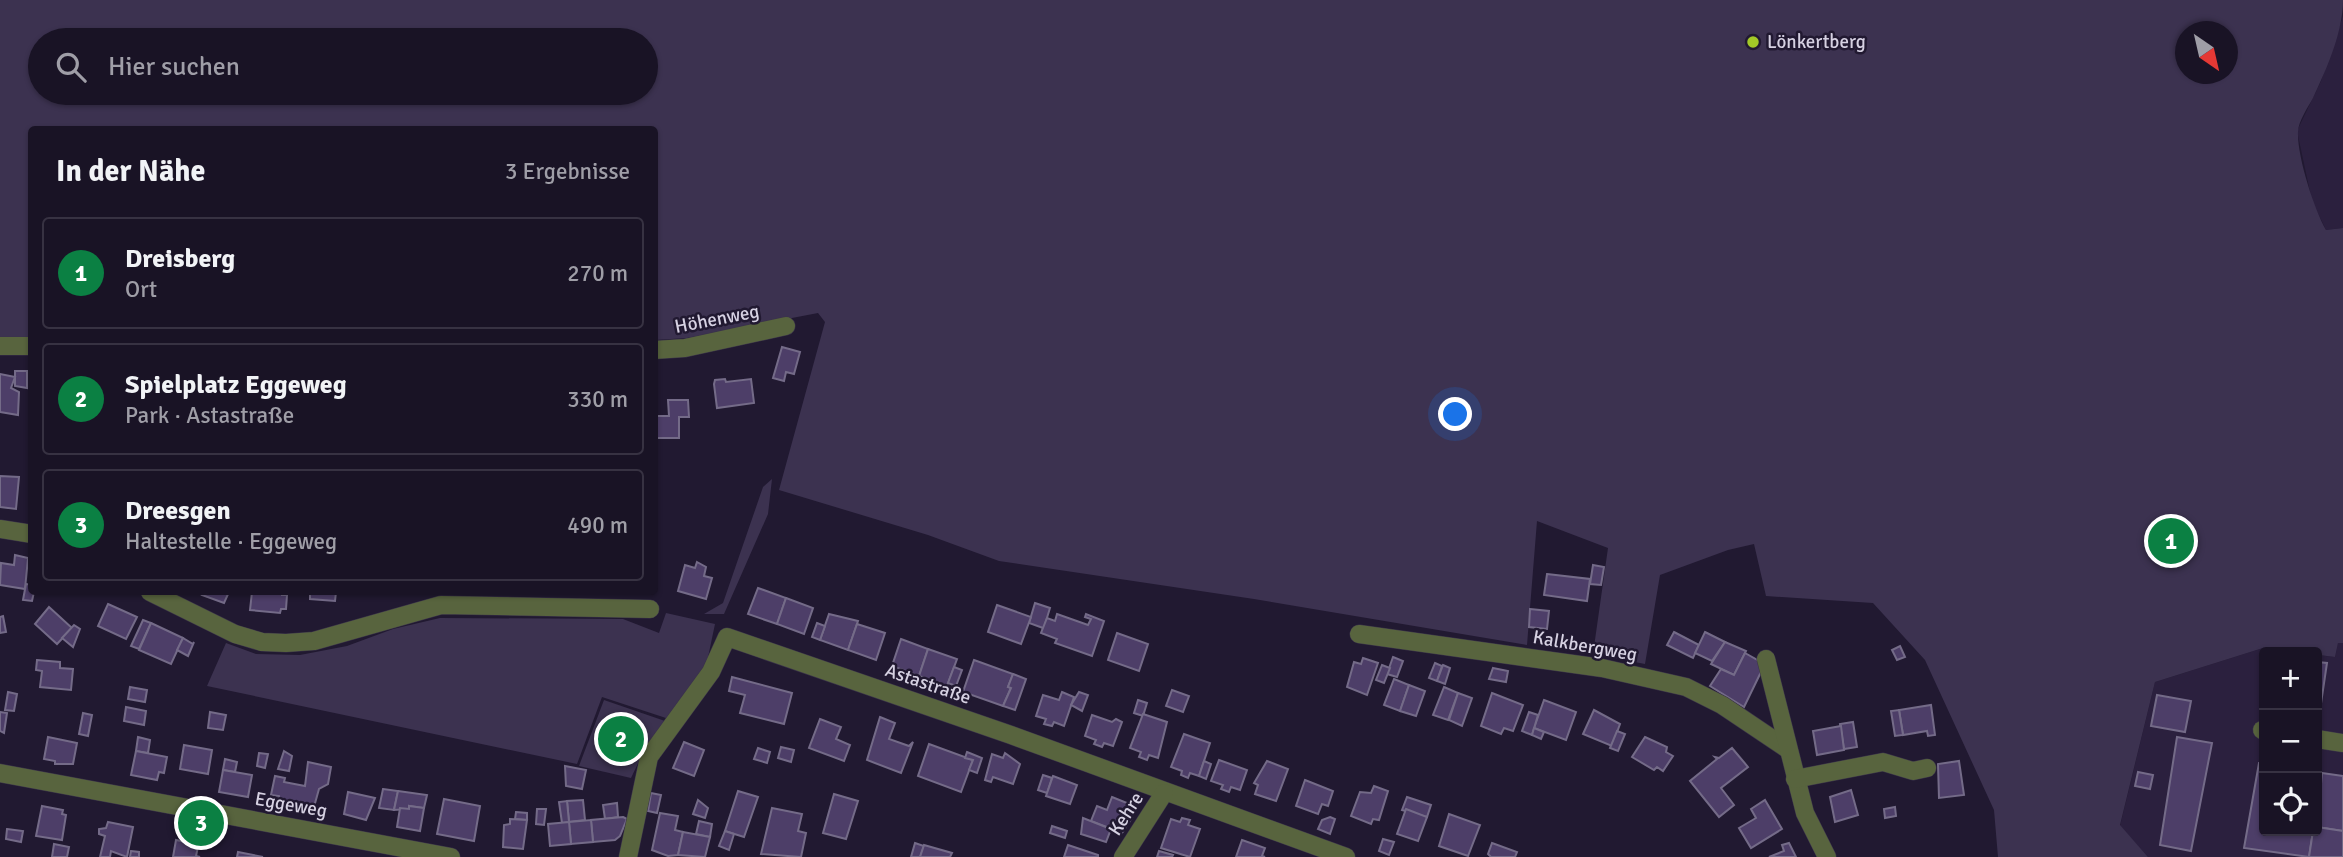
<!DOCTYPE html>
<html lang="de">
<head>
<meta charset="utf-8">
<style>
  body { margin:0; font-family:Signika,sans-serif; background:#262032; color:#f1f3f6 }
  .controls { position:absolute; right:21px; bottom:21px; display:grid; overflow:hidden; border-radius:7px; box-shadow:0 2px 5px #0004 }
  .controls button { width:63px; height:63px; display:grid; place-items:center; padding:0; border:0; border-bottom:2px solid #373242; background:#191325; color:#f1f3f6; font:35px sans-serif }
  .compass { position:absolute; left:2175px; top:21px; width:63px; height:63px; border-radius:50%; background:#191325; box-shadow:0 2px 5px #0004; rotate:146deg }
  .you { position:absolute; left:1456px; top:415px; width:24px; height:24px; margin:-18px; border:5px solid #fff; border-radius:50%; background:#1a73e8; box-shadow:0 0 0 10px #1a73e833 }
  .badge { display:grid; place-items:center; width:46px; height:46px; border-radius:50%; background:#0b8043; color:#fff; font-size:23px; font-weight:700 }
  .pin { position:absolute; translate:-50% -50%; border:4px solid #fff; box-shadow:0 2px 7px #0006 }
  .list { margin:0; padding:0; list-style:none }
  h2 { display:flex; justify-content:space-between; align-items:center; height:91px; margin:0; padding:0 28px; font-size:30px }
  h2 small { font-size:23px; font-weight:400; color:#9f9ea7 }
  .list li { display:grid; grid-template-columns:46px 1fr auto; gap:21px; align-items:center; box-sizing:border-box; height:112px; margin:0 14px 14px; padding:0 14px; border:2px solid #373242; border-radius:7px }
  .list b { display:block; font-size:26px; white-space:nowrap }
  .list p { margin:0; font-size:23px; white-space:nowrap; color:#9f9ea7 }
  .list em { font-size:23px; font-style:normal; color:#9f9ea7 }
  .icon { flex:none; width:38px; height:38px; fill:none; stroke:currentColor; stroke-width:2; stroke-linecap:round; stroke-linejoin:round }
  .map { position:relative; flex:none; width:2343px; height:857px; overflow:hidden }
  .search { position:absolute; background:#191325; box-shadow:0 2px 5px #0004; left:28px; top:28px; width:630px; height:77px; display:flex; align-items:center; gap:18px; box-sizing:border-box; padding:0 24px; border-radius:38px; color:#9f9ea7; font-size:26px }
  .panel { position:absolute; background:#191325; box-shadow:0 2px 5px #0004; left:28px; top:126px; width:630px; height:469px; border-radius:7px }
  .map>svg:first-child { display:block }
  .built { fill:#2b203e }
  .green { fill:#3c3250; fill-rule:evenodd }
  .building { fill:#4d3e68; stroke:#746b88; stroke-width:2 }
  .lines { fill:none; stroke-linecap:round; stroke-linejoin:round }
  .minor-casing { stroke:#3a334a; stroke-width:19 }
  .minor { stroke:#58643e; stroke-width:18 }
  .poi-dot { fill:#a3c927; stroke:#211931; stroke-width:2.5 }
  .labels { text-anchor:middle; dominant-baseline:central; stroke-width:5; stroke-linejoin:round; paint-order:stroke }
  .poi-label { font-size:19px; fill:#d6d1e2; stroke:#211931; text-anchor:start }
  .street-label { font-size:19px; fill:#d6d1e2; stroke:#211931 }
</style>
</head>
<body>
<div class="map">
<svg width="2343" height="857" viewBox="0 0 2343 857">
  <rect width="100%" height="100%" fill="#211931"/>
  <!-- built -->
  <g class="built">
    <polygon points="2343,16 2343,228 2326,230 2312,201 2297,131 2321,81"/>
    <polygon points="2338,642 2343,643 2343,857 2148,857 2120,826 2155,682 2263,648 2298,652 2264,652 2264,831 2317,831 2317,655 2335,657"/>
  </g>
  <!-- green -->
  <g class="green">
    <path d="M0,0H2343C2343,32 2327,68 2313,98C2308,107 2298,122 2298,132C2297,156 2314,209 2326,230L2343,228V643H2338L2335,657L2263,648L2155,682L2120,825L2148,857H1998L1994,810L1925,660L1873,603L1766,596L1754,544L1728,550L1660,575L1645,664L1593,654L1608,548L1537,521L1527,645L1254,599L999,561L928,535L779,490L825,322L818,313L687,338L655,340L654,130H32L31,339L0,338ZM2186,32H2228V74H2186ZM40,40H646V93H40Z"/>
    <polygon points="772,479 768,514 724,614 704,614 723,603 763,487"/>
    <polygon points="666,613 715,624 707,662 698,681 669,719 602,697 577,764 207,686 226,643 256,654 300,655 347,646 393,629 440,618 623,619 659,633"/>
    <polygon points="604,700 665,721 641,757 631,778 579,766"/>
  </g>
  <!-- building -->
  <g class="building">
    <polygon points="782,347 800,352 794,374 786,372 784,381 773,378"/>
    <polygon points="15,371 27,371 27,388 15,386"/>
    <polygon points="0,374 15,377 11,388 19,392 18,415 0,412"/>
    <polygon points="725,379 726,382 751,379 754,403 717,408 714,384 715,380"/>
    <polygon points="668,400 688,400 689,417 679,417 679,438 654,438 654,416 669,416"/>
    <polygon points="0,476 19,477 16,509 0,507"/>
    <polygon points="15,555 28,558 25,589 0,585 1,563 14,565"/>
    <polygon points="697,562 706,567 704,576 712,578 706,599 678,591 685,565 695,568"/>
    <polygon points="1593,565 1604,567 1601,585 1590,584"/>
    <polygon points="1547,574 1590,579 1587,601 1544,595"/>
    <polygon points="26,584 32,585 32,592 34,592 32,601 23,600"/>
    <polygon points="758,588 786,598 777,624 748,614"/>
    <polygon points="204,592 229,592 224,603 202,595"/>
    <polygon points="252,592 282,592 282,595 287,595 286,609 281,609 280,613 250,610"/>
    <polygon points="310,592 336,592 335,601 310,599"/>
    <polygon points="786,598 813,608 804,634 777,624"/>
    <polygon points="1035,603 1050,608 1042,634 1043,628 1029,623"/>
    <polygon points="108,604 137,617 126,639 98,626"/>
    <polygon points="997,605 1031,617 1021,644 988,632"/>
    <polygon points="49,607 72,628 57,644 35,624"/>
    <polygon points="1530,609 1549,611 1547,629 1529,627"/>
    <polygon points="829,614 858,621 848,650 820,640"/>
    <polygon points="1057,614 1088,625 1091,619 1085,617 1086,614 1104,621 1092,656 1055,643 1057,639 1041,633 1047,618 1055,621"/>
    <polygon points="3,616 6,632 0,633 0,617"/>
    <polygon points="143,620 151,623 139,649 131,646"/>
    <polygon points="151,623 183,638 171,664 139,650"/>
    <polygon points="817,623 825,626 820,640 812,637"/>
    <polygon points="857,624 885,633 876,660 848,650"/>
    <polygon points="74,625 80,629 73,647 62,638"/>
    <polygon points="1674,632 1699,645 1693,658 1667,645"/>
    <polygon points="1705,632 1725,642 1712,661 1695,653"/>
    <polygon points="1117,633 1148,644 1139,671 1108,660"/>
    <polygon points="183,638 193,644 194,642 188,656 177,650"/>
    <polygon points="901,639 928,649 919,676 892,666"/>
    <polygon points="1725,642 1746,651 1734,675 1711,664"/>
    <polygon points="1900,646 1905,657 1897,660 1892,650"/>
    <polygon points="928,649 957,659 947,686 919,676"/>
    <polygon points="1745,653 1759,661 1761,672 1744,707 1710,686 1721,669 1734,675"/>
    <polygon points="1393,657 1403,661 1397,677 1387,674"/>
    <polygon points="1363,658 1378,663 1367,695 1347,687 1354,662 1361,664"/>
    <polygon points="37,660 60,662 60,668 73,669 71,690 40,687 42,671 36,670"/>
    <polygon points="974,660 1013,674 1008,687 1011,688 1003,706 963,692"/>
    <polygon points="2317,662 2327,663 2319,717 2317,717"/>
    <polygon points="1435,663 1442,666 1437,681 1429,678"/>
    <polygon points="1382,665 1390,668 1384,683 1376,680"/>
    <polygon points="1443,665 1450,668 1445,684 1437,681"/>
    <polygon points="954,667 962,670 956,686 948,683"/>
    <polygon points="1493,668 1508,671 1506,682 1489,679"/>
    <polygon points="1013,674 1026,679 1015,710 1003,706 1011,688 1008,687"/>
    <polygon points="732,677 792,693 784,724 740,713 745,695 729,691"/>
    <polygon points="1394,679 1409,685 1400,711 1384,705"/>
    <polygon points="1409,685 1425,691 1416,716 1400,711"/>
    <polygon points="130,687 147,690 145,702 128,699"/>
    <polygon points="1444,687 1458,693 1448,720 1433,715"/>
    <polygon points="1172,690 1189,696 1183,712 1166,706"/>
    <polygon points="8,692 17,694 14,711 5,710"/>
    <polygon points="1062,692 1074,697 1064,726 1054,722 1052,726 1044,724 1046,719 1036,716 1043,695 1059,700"/>
    <polygon points="1079,692 1088,695 1082,711 1071,705"/>
    <polygon points="1458,693 1472,698 1462,726 1449,720"/>
    <polygon points="1492,693 1523,705 1513,731 1504,728 1501,734 1481,726"/>
    <polygon points="2157,695 2191,701 2185,732 2151,726"/>
    <polygon points="1138,700 1147,703 1143,716 1134,713"/>
    <polygon points="1544,700 1576,712 1566,740 1534,728"/>
    <polygon points="1931,705 1935,735 1928,736 1927,731 1903,735 1899,710"/>
    <polygon points="126,707 146,711 144,725 124,721"/>
    <polygon points="1594,710 1620,724 1612,746 1583,734"/>
    <polygon points="1899,710 1903,735 1895,736 1891,711"/>
    <polygon points="0,712 7,713 4,733 0,731"/>
    <polygon points="210,712 226,715 223,730 208,728"/>
    <polygon points="1529,712 1538,715 1532,735 1522,731"/>
    <polygon points="83,713 92,715 88,736 79,734"/>
    <polygon points="1143,714 1167,722 1158,758 1149,755 1147,760 1139,757 1141,752 1130,748"/>
    <polygon points="1092,715 1112,722 1116,719 1122,722 1113,746 1104,743 1102,747 1094,744 1096,740 1085,736"/>
    <polygon points="880,717 895,723 889,739 909,746 913,742 901,773 867,760"/>
    <polygon points="820,719 841,727 836,739 850,745 844,761 809,748"/>
    <polygon points="1853,722 1857,747 1844,749 1840,724"/>
    <polygon points="1841,726 1844,750 1817,755 1813,731"/>
    <polygon points="1534,728 1544,732 1541,739 1532,735"/>
    <polygon points="1617,731 1625,734 1618,751 1610,748"/>
    <polygon points="1184,734 1210,743 1199,776 1190,773 1188,778 1181,775 1182,771 1171,767"/>
    <polygon points="48,737 77,743 73,764 55,764 55,761 44,759"/>
    <polygon points="138,737 150,740 148,753 136,751"/>
    <polygon points="1645,737 1667,747 1666,752 1673,756 1663,771 1657,767 1654,770 1632,757"/>
    <polygon points="2177,737 2212,743 2191,851 2160,845"/>
    <polygon points="684,742 704,750 694,776 673,768"/>
    <polygon points="929,744 973,760 961,792 918,776"/>
    <polygon points="184,745 212,750 208,774 180,769"/>
    <polygon points="781,747 794,750 791,762 778,758"/>
    <polygon points="758,748 770,752 767,763 754,759"/>
    <polygon points="1732,748 1748,767 1721,788 1734,805 1719,817 1690,781 1717,759 1715,757 1719,758"/>
    <polygon points="136,751 167,757 164,773 159,772 157,780 131,775"/>
    <polygon points="284,751 292,756 289,771 278,769"/>
    <polygon points="967,752 982,758 977,773 969,770 973,760 965,758"/>
    <polygon points="259,753 268,754 265,768 257,766"/>
    <polygon points="1005,753 1020,764 1013,784 993,777 991,782 985,780 992,754 1003,758"/>
    <polygon points="225,759 237,762 235,772 223,770"/>
    <polygon points="1219,760 1247,770 1240,790 1231,787 1229,792 1221,789 1223,785 1211,781"/>
    <polygon points="1204,761 1211,764 1206,779 1199,776"/>
    <polygon points="1267,761 1288,769 1276,801 1255,794 1258,785 1254,783"/>
    <polygon points="1959,761 1964,795 1939,798 1938,764"/>
    <polygon points="308,762 331,767 328,784 319,789 312,814 300,811 301,807 278,803 279,796 271,795 275,776 285,778 284,782 305,786"/>
    <polygon points="2259,763 2264,763 2264,831 2313,831 2309,857 2244,848"/>
    <polygon points="565,766 586,770 582,789 566,786"/>
    <polygon points="223,770 252,775 248,797 219,792"/>
    <polygon points="2138,772 2153,775 2150,789 2135,786"/>
    <polygon points="2317,772 2322,773 2317,809"/>
    <polygon points="2322,773 2343,776 2343,831 2317,827"/>
    <polygon points="1043,775 1052,778 1047,793 1038,790"/>
    <polygon points="1053,776 1077,785 1070,804 1046,796"/>
    <polygon points="1305,780 1333,791 1328,806 1322,804 1318,814 1296,806"/>
    <polygon points="1374,786 1388,791 1379,820 1373,819 1371,824 1351,816 1360,792 1371,793"/>
    <polygon points="383,789 398,791 394,810 379,808"/>
    <polygon points="1851,790 1858,815 1835,822 1830,797"/>
    <polygon points="398,791 427,795 424,808 409,806 409,809 394,810"/>
    <polygon points="738,791 758,797 744,837 725,831"/>
    <polygon points="348,792 375,798 366,820 344,814"/>
    <polygon points="651,793 661,795 657,813 648,811"/>
    <polygon points="834,794 858,801 846,839 823,833"/>
    <polygon points="1112,797 1132,805 1128,816 1132,818 1122,833 1091,821 1097,806 1107,810"/>
    <polygon points="1407,797 1431,805 1427,817 1402,810"/>
    <polygon points="444,799 480,806 474,841 437,834"/>
    <polygon points="583,800 585,820 569,822 567,801"/>
    <polygon points="698,800 708,808 705,818 693,814"/>
    <polygon points="1765,800 1782,829 1751,848 1739,828 1756,818 1751,809"/>
    <polygon points="567,801 569,822 562,823 559,802"/>
    <polygon points="617,803 618,817 605,819 603,805"/>
    <polygon points="42,806 63,810 62,814 66,815 62,840 36,836"/>
    <polygon points="409,806 424,808 420,831 397,827 400,808 409,809"/>
    <polygon points="1895,807 1896,816 1885,818 1884,809"/>
    <polygon points="772,808 802,814 798,831 806,833 801,857 761,854"/>
    <polygon points="537,809 546,809 544,825 536,824"/>
    <polygon points="1406,809 1427,817 1418,841 1397,834"/>
    <polygon points="516,812 527,813 527,820 515,819"/>
    <polygon points="660,813 678,816 675,830 683,832 678,855 668,856 652,850"/>
    <polygon points="1449,814 1480,825 1468,856 1439,846"/>
    <polygon points="623,817 627,819 620,836 615,840 593,842 591,820"/>
    <polygon points="1330,817 1335,819 1330,834 1318,829 1322,820"/>
    <polygon points="1083,818 1111,829 1106,842 1081,834"/>
    <polygon points="1182,818 1190,820 1188,825 1200,829 1190,857 1161,848 1171,819 1180,822"/>
    <polygon points="510,819 527,820 523,849 503,847 504,825 510,824"/>
    <polygon points="591,820 593,842 571,844 569,822"/>
    <polygon points="699,821 712,824 710,837 696,834"/>
    <polygon points="108,822 133,827 127,857 111,851 110,857 100,857 105,836 99,834 99,829 106,828"/>
    <polygon points="569,822 571,844 550,846 548,824"/>
    <polygon points="1052,826 1067,831 1065,838 1050,833"/>
    <polygon points="2317,827 2343,831 2343,857 2309,857 2313,831 2317,831"/>
    <polygon points="7,829 23,831 21,842 6,839"/>
    <polygon points="725,831 734,834 729,850 719,846"/>
    <polygon points="683,832 710,837 705,857 678,855"/>
    <polygon points="187,839 199,842 196,856 200,857 173,857 176,840 186,842"/>
    <polygon points="1383,839 1394,842 1389,855 1379,851"/>
    <polygon points="1242,840 1265,848 1262,856 1265,857 1236,857"/>
    <polygon points="915,843 924,846 920,857 911,857"/>
    <polygon points="1492,843 1517,852 1515,857 1491,857 1488,854"/>
    <polygon points="1789,843 1796,857 1769,857 1784,851 1782,845"/>
    <polygon points="54,844 69,847 67,857 52,857"/>
    <polygon points="924,845 952,853 950,857 920,857"/>
    <polygon points="1068,845 1098,855 1098,857 1064,857"/>
    <polygon points="131,851 139,852 139,857 130,857"/>
    <polygon points="1159,851 1173,855 1172,857 1157,857"/>
    <polygon points="238,852 263,857 237,857"/>
  </g>
  <g class="lines">
    <defs>
      <g id="minor">
        <polyline points="0,346 32,346"/>
        <polyline points="654,350 685,348 786,326"/>
        <polyline points="0,529 32,534"/>
        <polyline points="150,592 235,634 262,642 286,643 314,641 441,605 650,609"/>
        <polyline points="1359,634 1602,668 1686,687 1722,705 1786,748"/>
        <polyline points="1766,659 1805,813 1827,857"/>
        <polyline points="2262,730 2264,731"/>
        <polyline points="2317,739 2343,743"/>
        <polyline points="0,773 451,857"/>
        <polyline points="1795,779 1883,762 1913,771 1927,768"/>
        <polyline points="628,857 649,757 711,672 727,637 1011,735 1346,857"/>
        <polyline points="1123,857 1164,793"/>
      </g>
    </defs>
    <!-- minor casing -->
    <use href="#minor" class="minor-casing"/>
    <!-- minor -->
    <use href="#minor" class="minor"/>
  </g>
  <!-- markers -->
  <circle class="poi-dot" cx="1753" cy="42" r="7"/>
  <g class="labels">
    <!-- poi labels -->
    <g class="poi-label">
      <text x="1767" y="42">Lönkertberg</text>
    </g>
    <!-- street labels -->
    <g class="street-label">
      <text transform="translate(717 319) rotate(-11)">Höhenweg</text>
      <text transform="translate(1585 646) rotate(10)">Kalkbergweg</text>
      <text transform="translate(928 684) rotate(19)">Astastraße</text>
      <text transform="translate(291 805) rotate(10)">Eggeweg</text>
      <text transform="translate(1126 814) rotate(-57)">Kehre</text>
    </g>
  </g>
</svg>
<div class="controls">
<button>+</button>
<button>−</button>
<button><svg class="icon" aria-label="locate" viewBox="0 0 24 24"><circle cx="12" cy="12" r="6"/><path d="M12 2v4M12 18v4M2 12h4M18 12h4"/></svg></button>
</div>
<svg class="compass" viewBox="-18 -18 36 36"><path d="M0-13l5 13h-10z" fill="#e53935"/><path d="M0 13l5-13h-10z" fill="#9f9ea7"/></svg>
<div class="you"></div>
<div class="pin badge" style="left:2171px;top:541px">1</div>
<div class="pin badge" style="left:621px;top:739px">2</div>
<div class="pin badge" style="left:201px;top:823px">3</div>
<div class="search"><svg class="icon" aria-label="search" viewBox="0 0 24 24"><circle cx="10" cy="10" r="6"/><path d="M15 15l6 6"/></svg>Hier suchen</div>
<section class="panel">
<h2>In der Nähe<small>3 Ergebnisse</small></h2>
<ul class="list">
<li><span class="badge">1</span><div><b>Dreisberg</b><p>Ort</p></div><em>270 m</em></li>
<li><span class="badge">2</span><div><b>Spielplatz Eggeweg</b><p>Park · Astastraße</p></div><em>330 m</em></li>
<li><span class="badge">3</span><div><b>Dreesgen</b><p>Haltestelle · Eggeweg</p></div><em>490 m</em></li>
</ul>
</section>
</div>
</body>
</html>
